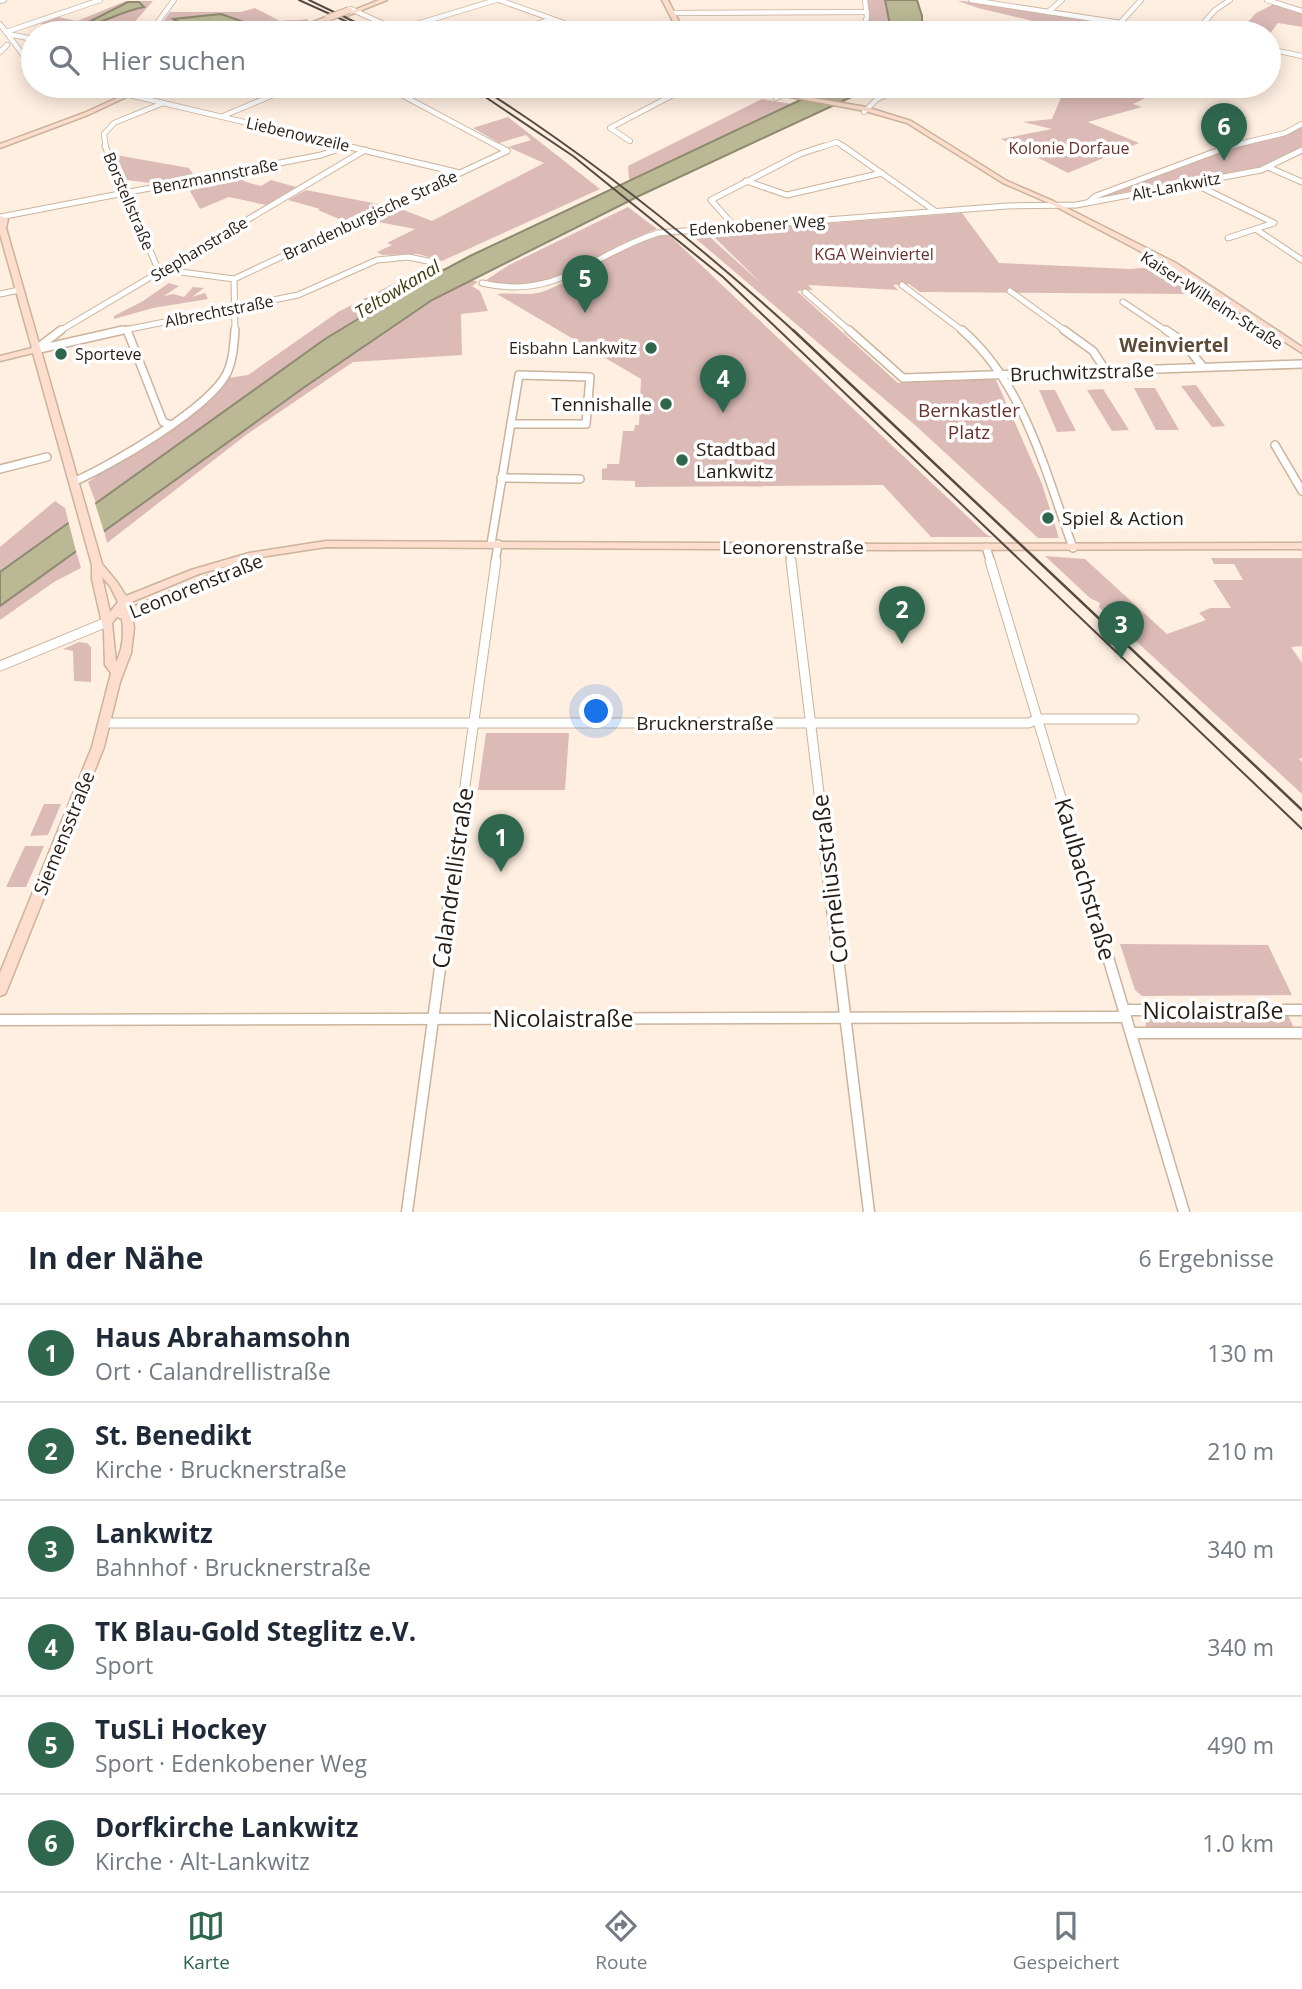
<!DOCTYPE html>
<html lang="de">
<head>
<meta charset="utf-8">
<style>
  body { margin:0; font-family:"Open Sans",sans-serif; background:#f6f6f7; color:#1f2937 }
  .you { position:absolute; left:597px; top:712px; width:24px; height:24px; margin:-18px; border:5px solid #fff; border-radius:50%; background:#1a73e8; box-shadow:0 0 0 10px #1a73e833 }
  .badge { display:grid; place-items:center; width:46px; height:46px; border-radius:50%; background:#2e664e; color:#fff; font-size:23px; font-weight:700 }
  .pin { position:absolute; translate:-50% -58px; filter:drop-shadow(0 2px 4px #0008) }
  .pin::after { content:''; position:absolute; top:37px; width:24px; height:21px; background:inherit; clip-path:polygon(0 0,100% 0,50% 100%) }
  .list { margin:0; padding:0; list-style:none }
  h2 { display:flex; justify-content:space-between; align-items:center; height:91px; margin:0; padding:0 28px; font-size:30px }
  h2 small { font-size:23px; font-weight:400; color:#747a83 }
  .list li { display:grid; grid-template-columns:46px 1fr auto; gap:21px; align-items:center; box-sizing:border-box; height:98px; padding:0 28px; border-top:2px solid #e0e1e3 }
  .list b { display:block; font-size:26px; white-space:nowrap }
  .list p { margin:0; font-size:23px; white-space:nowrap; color:#747a83 }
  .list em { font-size:23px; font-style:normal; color:#747a83 }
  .icon { flex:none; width:38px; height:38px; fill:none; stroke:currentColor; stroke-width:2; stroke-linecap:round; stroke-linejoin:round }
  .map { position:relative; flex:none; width:1302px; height:1212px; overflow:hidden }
  .search { position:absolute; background:#fff; box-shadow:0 4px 18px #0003; left:21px; right:21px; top:21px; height:77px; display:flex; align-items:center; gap:18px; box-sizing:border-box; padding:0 24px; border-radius:38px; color:#747a83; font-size:26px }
  .sheet { height:679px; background:#fff }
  nav { display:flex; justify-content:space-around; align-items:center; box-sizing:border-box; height:98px; border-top:2px solid #e0e1e3; background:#fff; font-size:19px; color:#747a83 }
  nav a { display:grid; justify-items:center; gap:4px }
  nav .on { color:#2e664e }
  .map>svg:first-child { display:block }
  .green { fill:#dcbbb7 }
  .water { fill:#bbb995; stroke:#8e8a6f; stroke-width:2 }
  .pier { fill:#ffefe1 }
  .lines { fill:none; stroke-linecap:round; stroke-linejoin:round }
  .street-far4-casing { stroke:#cbb39c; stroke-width:6 }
  .street-far3-casing { stroke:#cbb39c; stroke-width:7 }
  .street-far2-casing { stroke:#cbb39c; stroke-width:10 }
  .street-far1-casing { stroke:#cbb39c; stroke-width:11 }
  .street-casing { stroke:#cbb39c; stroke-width:13 }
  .secondary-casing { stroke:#cbb39c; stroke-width:3 }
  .street-far4 { stroke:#fff; stroke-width:4.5 }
  .street-far3 { stroke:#fff; stroke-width:5 }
  .street-far2 { stroke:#fff; stroke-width:7 }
  .street-far1 { stroke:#fff; stroke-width:9 }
  .street { stroke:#fff; stroke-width:10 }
  .secondary { fill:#fcddce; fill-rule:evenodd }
  .tram { stroke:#564b42; stroke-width:2 }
  .rail-far1 { stroke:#564b42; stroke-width:2 }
  .rail { stroke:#564b42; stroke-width:2.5 }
  .secondary-bridge-casing { stroke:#cbb39c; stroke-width:8; stroke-linecap:butt }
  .secondary-bridge { stroke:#fcddce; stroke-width:6 }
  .poi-dot { fill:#2e664e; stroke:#fff; stroke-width:2.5 }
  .labels { text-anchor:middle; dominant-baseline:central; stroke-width:7; stroke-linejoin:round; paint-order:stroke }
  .far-street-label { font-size:16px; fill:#261d15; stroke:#fff }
  .far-park-label { font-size:16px; fill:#68312c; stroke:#fff }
  .far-poi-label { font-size:16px; fill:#261d15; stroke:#fff; text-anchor:end }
  .far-water-label { font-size:18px; font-style:italic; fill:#3f3b0d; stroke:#fff }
  .far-quarter-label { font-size:19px; font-weight:bold; fill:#5e4935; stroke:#fff }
  .street-label { font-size:19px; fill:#261d15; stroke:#fff }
  .poi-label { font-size:19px; fill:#261d15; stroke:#fff; text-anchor:start }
  .park-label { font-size:19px; fill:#68312c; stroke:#fff }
  .near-street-label { font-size:23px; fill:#261d15; stroke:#fff }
</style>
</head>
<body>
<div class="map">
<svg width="1302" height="1212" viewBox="0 0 1302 1212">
  <rect width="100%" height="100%" fill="#ffefe1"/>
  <!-- green -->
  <g class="green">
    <polygon points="866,0 885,0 889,20 886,33 863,33 870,13"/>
    <path d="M126,1H153L132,25L89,29V33H74C95,26 119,11 138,8L140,4L55,33H51L63,27L40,24L58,17L77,21Z"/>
    <polygon points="958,1 963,1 1163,31 1083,33 978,8"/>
    <polygon points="1274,4 1302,12 1302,27 1278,23 1269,35 1240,31 1256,13"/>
    <path d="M255,8L280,21C289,19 297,21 307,19L310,23L281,32L183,26L159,28L170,12H241Z"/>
    <polygon points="1049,86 1170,86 1133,104 1142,107 1088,122 1139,143 1068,173 1001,139 1052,129 1023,122 1052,119 1062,95 1061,91"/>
    <polygon points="762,99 792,104 632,180 629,179 628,166"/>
    <polygon points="508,117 600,189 442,261 418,254 382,255 377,252 392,245 387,243 415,229 368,220 396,207 432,221 544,163 508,147 531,140 526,135 499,143 473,128"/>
    <polygon points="1302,126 1302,147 1267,166 1100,197 1217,150"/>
    <polygon points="116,155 189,168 195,177 158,184 127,180"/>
    <polygon points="236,175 246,182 261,186 271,180 296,187 266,205 229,197 200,209 186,184"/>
    <polygon points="306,190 383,205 346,222 318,210 320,209 288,200"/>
    <path d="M628,207L657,229C607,247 540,305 486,280L509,265Z"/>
    <polygon points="962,213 999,263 1130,269 1154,267 1196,294 920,292 909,284 893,285 898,290 808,285 813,290 797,291 898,383 966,379 996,380 1042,484 1059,538 1038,538 916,426 688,232 707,230 713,240 763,285 716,239 712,232"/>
    <path d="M668,234L987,535L993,537H931L883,485L635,487V481L602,480V469L607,468V464H619L623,431H634L635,425H639L641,379L497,294C512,292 528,297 545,291C585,275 624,238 668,234Z"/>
    <polygon points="432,264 445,269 334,333 96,503 88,482 205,403 228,378 248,375 338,312"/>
    <polygon points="470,279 478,282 472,286 480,291 488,311 461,314 462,355 353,362 246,435 107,543 104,531 357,349 432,300"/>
    <polygon points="169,283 179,286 164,296 173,294 184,297 193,287 204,288 192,297 205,293 208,299 153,308 114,319 114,316 143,301"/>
    <polygon points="1196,385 1225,426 1212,427 1181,386"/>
    <polygon points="1134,388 1155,388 1179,430 1156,430"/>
    <polygon points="1103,389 1129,430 1112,431 1087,390"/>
    <polygon points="1039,390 1055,390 1076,431 1057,432"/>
    <polygon points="55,501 65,508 69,524 0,572 0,547"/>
    <polygon points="76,551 81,568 54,582 0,620 0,606"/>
    <polygon points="1045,556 1085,559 1167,634 1206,620 1199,613 1210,608 1231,608 1213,580 1243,580 1234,564 1214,564 1211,558 1302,558 1302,646 1291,647 1302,663 1302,758 1299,759 1302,762 1302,794 1099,607 1100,603 1090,598"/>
    <polygon points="79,642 87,643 91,647 91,682 74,681 73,651 63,649"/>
    <polygon points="486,733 569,733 565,790 478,790"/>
    <polygon points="44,804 61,804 48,835 30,836"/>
    <polygon points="25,846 44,846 26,887 6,887"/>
    <polygon points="1120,944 1268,945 1292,995 1142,996 1135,990"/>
    <polygon points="1144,1015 1288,1015 1294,1028 1146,1028"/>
  </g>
  <!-- water -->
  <g class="water">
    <polygon points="885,0 917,0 922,16 922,33 886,33 889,20"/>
    <path d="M128,2H139L144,7C112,13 88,33 55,33L79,27Z"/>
    <path d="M221,14L255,26L249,28C230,26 185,29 173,19Z"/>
    <polygon points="830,86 875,86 641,195 432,300 306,386 0,606 0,572 325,339 406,290 470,256"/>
  </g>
  <!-- pier -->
  <polygon class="pier" points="94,500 105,535 77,555 68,520"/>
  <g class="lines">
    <defs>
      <g id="street-far4">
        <polyline points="499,0 592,33"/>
        <polyline points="971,0 1186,33"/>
        <polyline points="1267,0 1302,11"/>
        <polyline points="0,1 4,0"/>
        <polyline points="351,9 399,31"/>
        <polyline points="1048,12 1062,0"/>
        <polyline points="672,13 867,12"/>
        <polyline points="1120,23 1141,0"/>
        <polyline points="0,24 33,68"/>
        <polyline points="152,30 174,0"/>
        <polyline points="397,30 496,0"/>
        <polyline points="6,32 100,0"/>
        <polyline points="123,33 180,28 268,33"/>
        <polyline points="508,33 552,19"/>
        <polyline points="633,33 674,31"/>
        <polyline points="862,33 867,17 865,0"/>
        <polyline points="1195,33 1215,10 1230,0"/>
        <polyline points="8,34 33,39"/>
        <polyline points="1269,49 1302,56"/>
        <polyline points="0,52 7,45"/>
        <polyline points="91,86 354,148"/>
        <polyline points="385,86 501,148"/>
        <polyline points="557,94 577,86"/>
        <polyline points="776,98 800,86"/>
        <polyline points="864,112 877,99 907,86"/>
        <polyline points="223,116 295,86"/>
        <polyline points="630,141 610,128 690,86"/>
        <polyline points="106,148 104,134 114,123 163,103"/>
        <polyline points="341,148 347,146"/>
        <polyline points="819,148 837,142 845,148"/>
        <polyline points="1223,148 1285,133 1302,124"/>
      </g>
      <g id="street-far3">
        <polyline points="105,146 158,269 234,279"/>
        <polyline points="346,146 460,173"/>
        <polyline points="498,146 507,151"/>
        <polyline points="843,146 935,211"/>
        <polyline points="1270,168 1302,182"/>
        <polyline points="746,181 787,195 882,173"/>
        <polyline points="1193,183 1274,223 1228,238"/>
        <polyline points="1089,202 1096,196 1230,146"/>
        <polyline points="0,217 321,155 347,146"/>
        <polyline points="734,226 711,200 800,154 824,146"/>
        <polyline points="1257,230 1302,260"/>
        <polyline points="234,279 507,151"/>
        <polyline points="234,279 235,332"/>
        <path d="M482,283C557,301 591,254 658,233L1007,206L1076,205L1261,170L1302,150"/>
        <polyline points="902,285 964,332"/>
        <polyline points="1010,291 1067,332"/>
        <polyline points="805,292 851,332"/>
        <polyline points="0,294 19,290"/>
        <polyline points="1123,302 1168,332"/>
        <polyline points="58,332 365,150"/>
        <polyline points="115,332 298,295 377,260 408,257 433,262"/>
      </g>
      <g id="street-far2">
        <polyline points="127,330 163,422 168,424"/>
        <polyline points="849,330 903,378 1302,364"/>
        <path d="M962,330C1024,383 1046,474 1073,548"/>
        <polyline points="1064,330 1093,351 1106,371"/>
        <polyline points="1166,330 1182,341 1203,367"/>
        <polyline points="35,350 123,330"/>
        <polyline points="35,350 61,330"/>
        <polyline points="1275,445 1302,491"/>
        <polyline points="0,469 47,457"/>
        <polyline points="501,478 580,479"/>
        <path d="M73,482C110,466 209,409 227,373C233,360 234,344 235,330"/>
        <polyline points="491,544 519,375 590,377 586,424 511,424"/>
        <polyline points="789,546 791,563"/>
        <polyline points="986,547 991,563"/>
        <polyline points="495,563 498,544"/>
      </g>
      <g id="street-far1">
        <polyline points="791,561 826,851"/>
        <polyline points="990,561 1077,851"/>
        <polyline points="0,666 107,622"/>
        <polyline points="107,723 1029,723 1038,719 1134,719"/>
        <polyline points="456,851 496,561"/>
      </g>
      <g id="street">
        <polyline points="825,850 869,1212"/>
        <polyline points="1076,850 1184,1212"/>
        <polyline points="1124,1010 1302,1010"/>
        <polyline points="0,1020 1126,1017"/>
        <polyline points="1131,1033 1302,1033"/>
        <polyline points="407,1212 456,850"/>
      </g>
      <g id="secondary">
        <polygon points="379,0 387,0 347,16 342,15"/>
        <polygon points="662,0 668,0 685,33 679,33"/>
        <polygon points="326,17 331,18 292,33 285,33"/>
        <polygon points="143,86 150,86 88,115 0,148 0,144 84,113"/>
        <polygon points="155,86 162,86 145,94 140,93"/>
        <polygon points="717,86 726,86 742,91 739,93"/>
        <polygon points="731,86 743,86 866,107 911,121 1007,181 1053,201 1176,263 1302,347 1302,353 1170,267 1049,203 1003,183 907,123 865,111"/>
        <path d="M0,216L8,219L6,228L102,564L117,582L126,596L191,570L249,553L326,541L887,544L1302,543V549L887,550L326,547L254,558L258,561L257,563L132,616L134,628L131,653L120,682L104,747L7,990L5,994L0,996V973L92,747L111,673L105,665L104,632L92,579V565L33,353L0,361V356L32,348L0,234ZM244,561L130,608L129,603L199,574ZM102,577L110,586L118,602L110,612ZM117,617L122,619C124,634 123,649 116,662L112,623Z"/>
      </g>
    </defs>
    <!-- street-far4 casing -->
    <use href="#street-far4" class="street-far4-casing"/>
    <!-- street-far3 casing -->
    <use href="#street-far3" class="street-far3-casing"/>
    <!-- street-far2 casing -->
    <use href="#street-far2" class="street-far2-casing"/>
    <!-- street-far1 casing -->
    <use href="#street-far1" class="street-far1-casing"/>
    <!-- street casing -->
    <use href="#street" class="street-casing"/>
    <!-- secondary casing -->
    <use href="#secondary" class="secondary-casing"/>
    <!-- street-far4 -->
    <use href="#street-far4" class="street-far4"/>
    <!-- street-far3 -->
    <use href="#street-far3" class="street-far3"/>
    <!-- street-far2 -->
    <use href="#street-far2" class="street-far2"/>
    <!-- street-far1 -->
    <use href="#street-far1" class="street-far1"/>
    <!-- street -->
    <use href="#street" class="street"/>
    <!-- secondary -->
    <use href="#secondary" class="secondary"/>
    <!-- tram -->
    <g class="tram">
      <polyline points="299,0 372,33"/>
      <polyline points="469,86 573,156 723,277 1302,829"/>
    </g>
    <!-- rail-far1 -->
    <g class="rail-far1">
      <polyline points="309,0 378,33"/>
      <path d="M478,86C592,158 695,241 795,332"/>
    </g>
    <!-- rail -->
    <polyline class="rail" points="793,330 1302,810"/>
    <defs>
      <polyline id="secondary-bridge" points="328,18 349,10"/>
    </defs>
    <!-- secondary-bridge casing -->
    <use href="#secondary-bridge" class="secondary-bridge-casing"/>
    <!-- secondary-bridge -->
    <use href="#secondary-bridge" class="secondary-bridge"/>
  </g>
  <!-- markers -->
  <g class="poi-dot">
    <circle cx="651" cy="348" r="7"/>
    <circle cx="61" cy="354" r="7"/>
    <circle cx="666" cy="404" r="7"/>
    <circle cx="682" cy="460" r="7"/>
    <circle cx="1048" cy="518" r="7"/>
  </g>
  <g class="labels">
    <!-- far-street labels -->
    <g class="far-street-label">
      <text transform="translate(298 134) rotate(13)">Liebenowzeile</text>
      <text transform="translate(215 176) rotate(-11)">Benzmannstraße</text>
      <text transform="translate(1176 186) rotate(-11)">Alt-Lankwitz</text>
      <text transform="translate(129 201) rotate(67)">Borstellstraße</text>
      <text transform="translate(370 215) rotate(-25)">Brandenburgische Straße</text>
      <text transform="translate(757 225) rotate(-4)">Edenkobener Weg</text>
      <text transform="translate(199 249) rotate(-31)">Stephanstraße</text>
      <text transform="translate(1212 300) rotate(33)">Kaiser-Wilhelm-Straße</text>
      <text transform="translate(219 311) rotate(-11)">Albrechtstraße</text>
    </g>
    <!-- far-park labels -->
    <g class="far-park-label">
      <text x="1069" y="148">Kolonie Dorfaue</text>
      <text x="874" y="254">KGA Weinviertel</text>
    </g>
    <!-- far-poi labels -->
    <g class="far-poi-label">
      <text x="637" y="348">Eisbahn Lankwitz</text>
      <text x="75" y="354" text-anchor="start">Sporteve</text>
    </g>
    <!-- far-water labels -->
    <g class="far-water-label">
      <text transform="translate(397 289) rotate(-31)">Teltowkanal</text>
    </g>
    <!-- far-quarter labels -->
    <g class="far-quarter-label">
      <text x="1174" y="345">Weinviertel</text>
    </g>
    <!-- street labels -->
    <g class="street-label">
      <text transform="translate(1082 372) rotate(-2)">Bruchwitzstraße</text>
      <text x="793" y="547">Leonorenstraße</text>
      <text transform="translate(196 586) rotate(-22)">Leonorenstraße</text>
      <text x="705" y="723">Brucknerstraße</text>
      <text transform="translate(64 833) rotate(-68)">Siemensstraße</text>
    </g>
    <!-- poi labels -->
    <g class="poi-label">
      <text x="652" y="404" text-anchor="end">Tennishalle</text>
      <text x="696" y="449">Stadtbad<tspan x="696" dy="22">Lankwitz</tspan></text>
      <text x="1062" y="518">Spiel &amp; Action</text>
    </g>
    <!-- park labels -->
    <g class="park-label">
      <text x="969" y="410">Bernkastler<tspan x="969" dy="22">Platz</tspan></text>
    </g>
    <!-- near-street labels -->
    <g class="near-street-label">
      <text transform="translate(452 878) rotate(-82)">Calandrellistraße</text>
      <text transform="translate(829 879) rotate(-97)">Corneliusstraße</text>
      <text transform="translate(1086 879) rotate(74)">Kaulbachstraße</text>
      <text x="1213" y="1010">Nicolaistraße</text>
      <text x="563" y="1018">Nicolaistraße</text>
    </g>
  </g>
</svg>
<div class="you"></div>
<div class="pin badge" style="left:501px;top:872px">1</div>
<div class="pin badge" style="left:902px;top:644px">2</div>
<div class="pin badge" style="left:1121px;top:659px">3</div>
<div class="pin badge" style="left:723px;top:413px">4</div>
<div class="pin badge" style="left:585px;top:313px">5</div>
<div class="pin badge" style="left:1224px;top:161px">6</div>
<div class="search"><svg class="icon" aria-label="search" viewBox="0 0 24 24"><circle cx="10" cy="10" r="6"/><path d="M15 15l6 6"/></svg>Hier suchen</div>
</div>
<section class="sheet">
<h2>In der Nähe<small>6 Ergebnisse</small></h2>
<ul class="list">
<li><span class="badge">1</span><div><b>Haus Abrahamsohn</b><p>Ort · Calandrellistraße</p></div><em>130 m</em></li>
<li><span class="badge">2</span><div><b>St. Benedikt</b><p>Kirche · Brucknerstraße</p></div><em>210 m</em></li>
<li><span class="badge">3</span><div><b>Lankwitz</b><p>Bahnhof · Brucknerstraße</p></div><em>340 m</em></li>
<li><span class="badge">4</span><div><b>TK Blau-Gold Steglitz e.V.</b><p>Sport</p></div><em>340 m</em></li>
<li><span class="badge">5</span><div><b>TuSLi Hockey</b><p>Sport · Edenkobener Weg</p></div><em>490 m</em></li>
<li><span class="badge">6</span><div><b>Dorfkirche Lankwitz</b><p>Kirche · Alt-Lankwitz</p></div><em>1.0 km</em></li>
</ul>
</section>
<nav>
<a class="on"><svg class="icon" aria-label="map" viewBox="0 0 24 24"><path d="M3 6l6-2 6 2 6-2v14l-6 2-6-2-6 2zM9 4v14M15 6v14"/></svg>Karte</a>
<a><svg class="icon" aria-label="directions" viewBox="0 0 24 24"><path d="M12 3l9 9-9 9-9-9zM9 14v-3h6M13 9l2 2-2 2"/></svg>Route</a>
<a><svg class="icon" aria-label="saved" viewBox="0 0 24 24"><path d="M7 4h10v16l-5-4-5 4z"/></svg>Gespeichert</a>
</nav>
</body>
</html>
